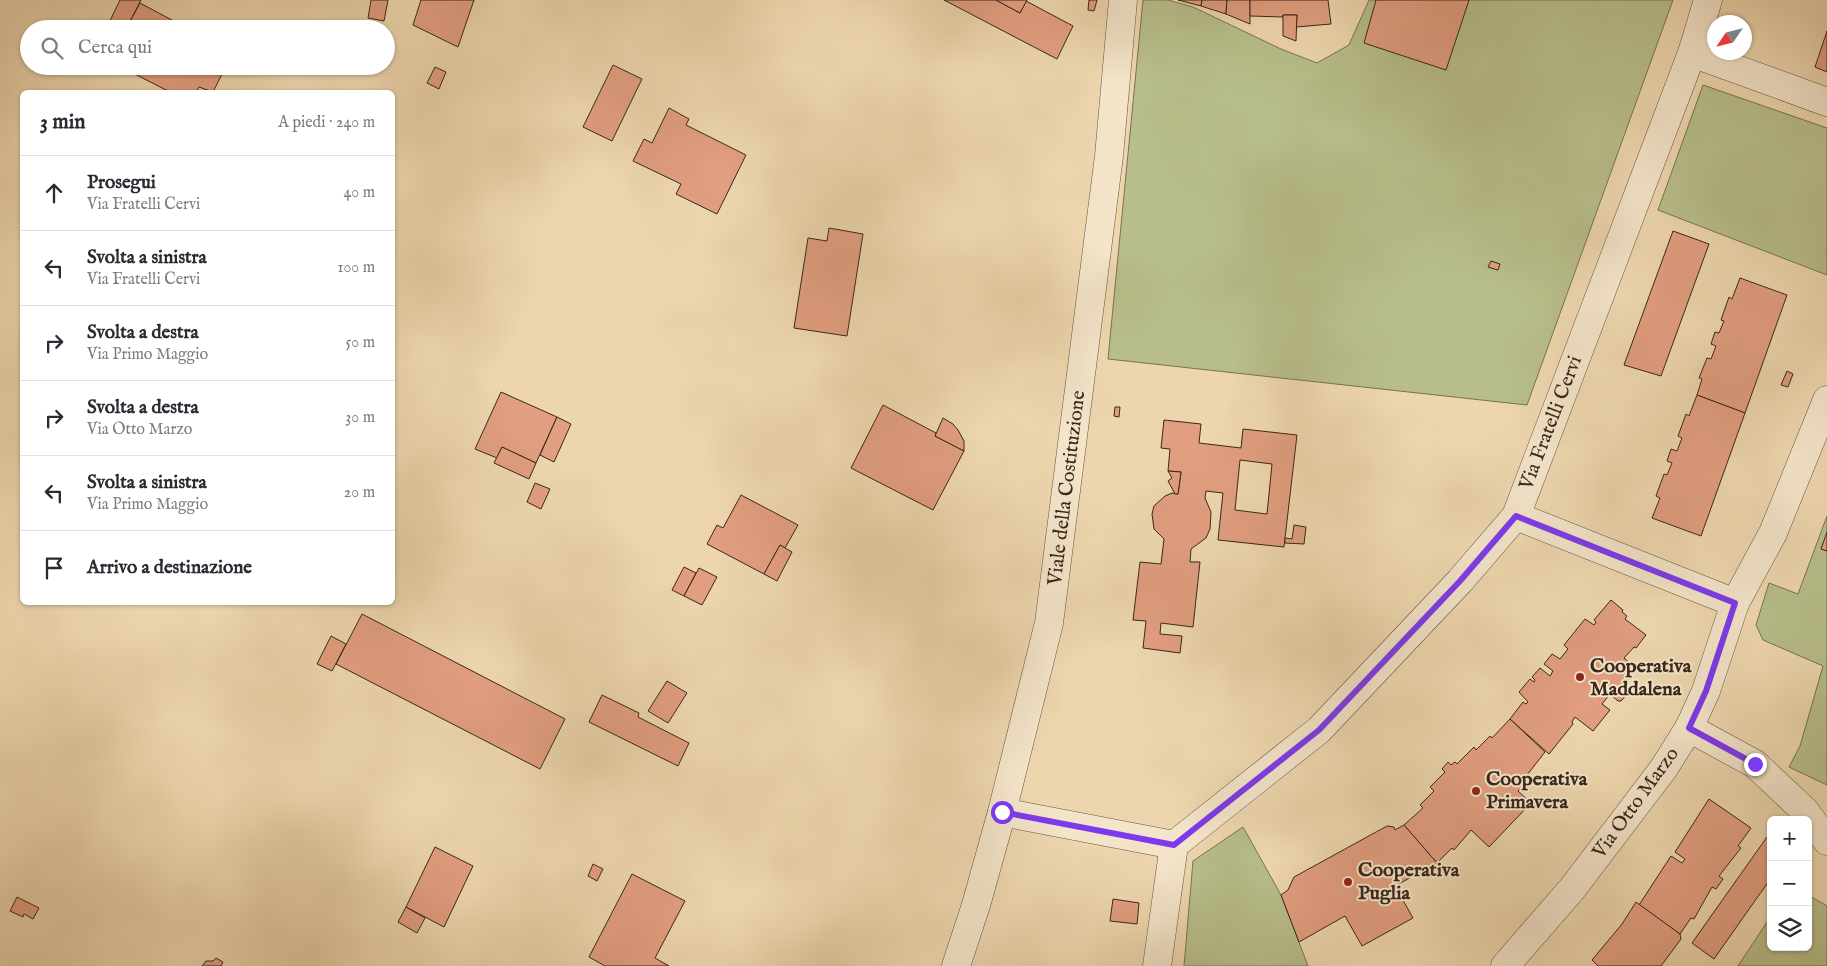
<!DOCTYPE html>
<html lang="it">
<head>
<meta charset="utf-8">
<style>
  body { margin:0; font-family:"IM FELL English",serif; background:#f7f7f7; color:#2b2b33 }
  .controls { position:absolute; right:15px; bottom:15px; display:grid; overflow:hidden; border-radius:8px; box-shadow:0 1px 4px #0004 }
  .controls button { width:45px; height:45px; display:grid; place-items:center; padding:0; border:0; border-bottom:1px solid #e1e1e2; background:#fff; color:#2b2b33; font:25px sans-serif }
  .compass { position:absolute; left:1707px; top:15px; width:45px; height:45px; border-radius:50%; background:#fff; box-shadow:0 1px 4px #0004; rotate:235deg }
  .stop { position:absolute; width:15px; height:15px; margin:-11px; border:4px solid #7c3aed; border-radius:50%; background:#fff }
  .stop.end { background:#7c3aed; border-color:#fff; box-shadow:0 1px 5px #0008 }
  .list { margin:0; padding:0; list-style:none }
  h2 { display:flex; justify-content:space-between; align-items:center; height:65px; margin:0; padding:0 20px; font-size:21px }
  h2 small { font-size:16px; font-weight:400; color:#7c7c81 }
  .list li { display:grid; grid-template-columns:32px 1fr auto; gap:15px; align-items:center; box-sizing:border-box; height:75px; padding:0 20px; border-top:1px solid #e1e1e2 }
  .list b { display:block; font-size:19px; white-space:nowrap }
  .list p { margin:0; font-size:16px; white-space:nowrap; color:#7c7c81 }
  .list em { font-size:16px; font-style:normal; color:#7c7c81 }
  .icon { flex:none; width:28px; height:28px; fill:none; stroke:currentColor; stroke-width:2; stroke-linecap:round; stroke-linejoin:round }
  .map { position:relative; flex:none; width:1827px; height:966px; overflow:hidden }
  .search { position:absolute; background:#fff; box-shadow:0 1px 4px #0004; left:20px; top:20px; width:375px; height:55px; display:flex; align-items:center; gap:12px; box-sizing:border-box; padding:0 18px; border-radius:28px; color:#7c7c81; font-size:19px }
  .panel { position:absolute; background:#fff; box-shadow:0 1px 4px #0004; left:20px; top:90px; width:375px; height:515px; border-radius:8px }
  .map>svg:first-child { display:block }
  .green { fill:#b7be8b; stroke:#787252 }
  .building { fill:#e19e80; stroke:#39271a; fill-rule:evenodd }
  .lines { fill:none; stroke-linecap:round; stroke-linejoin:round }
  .street-casing { stroke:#66533f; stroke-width:29 }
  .street { stroke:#f3e4ca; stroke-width:28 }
  .route { stroke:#7c3aed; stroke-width:6 }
  .poi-dot { fill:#8f2418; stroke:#f3e4ca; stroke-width:2 }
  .labels { text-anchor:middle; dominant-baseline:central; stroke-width:4; stroke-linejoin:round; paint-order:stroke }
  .street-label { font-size:20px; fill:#39271a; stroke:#f3e4ca }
  .poi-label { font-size:20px; font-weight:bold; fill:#39271a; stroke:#f3e4ca; text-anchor:start }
</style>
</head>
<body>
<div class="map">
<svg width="1827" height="966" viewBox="0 0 1827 966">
  <rect width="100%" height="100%" fill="#edd6ae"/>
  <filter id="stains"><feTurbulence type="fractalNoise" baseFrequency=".004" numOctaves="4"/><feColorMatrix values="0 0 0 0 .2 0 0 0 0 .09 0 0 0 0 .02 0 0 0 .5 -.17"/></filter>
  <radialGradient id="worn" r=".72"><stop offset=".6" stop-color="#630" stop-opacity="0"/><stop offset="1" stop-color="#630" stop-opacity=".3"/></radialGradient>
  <!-- green -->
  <g class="green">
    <polygon points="1143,0 1168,0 1193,7 1281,49 1317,63 1349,45 1369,0 1673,0 1527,405 1108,359"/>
    <polygon points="1703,85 1827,128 1827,275 1658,210"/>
    <polygon points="1827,516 1827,785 1789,767 1800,746 1823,666 1763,640 1756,625 1769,583 1798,594"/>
    <polygon points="1243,827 1281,895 1308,966 1184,966 1193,861"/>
    <polygon points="1808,895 1827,906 1827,966 1738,966 1771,916 1771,947 1808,947"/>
  </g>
  <!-- building -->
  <g class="building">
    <polygon points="120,0 141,0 126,29 106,29"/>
    <polygon points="371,0 388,0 384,21 368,18"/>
    <polygon points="421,0 474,0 458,47 413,25"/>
    <polygon points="944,0 996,0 1020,13 1026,1 1073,26 1057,59"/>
    <polygon points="996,0 1027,0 1020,13"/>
    <polygon points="1089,0 1097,0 1094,11 1088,10"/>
    <polygon points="1178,0 1202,0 1201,6"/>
    <polygon points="1202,0 1227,0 1226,14 1201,6"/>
    <polygon points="1227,0 1250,0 1250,24 1226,14"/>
    <polygon points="1250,0 1328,0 1331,24 1296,27 1297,15 1283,15 1283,17 1250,16"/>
    <polygon points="1376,0 1469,0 1446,70 1364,43"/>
    <polygon points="140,3 183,26 182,29 126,29"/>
    <polygon points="1283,15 1297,15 1296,41 1283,36"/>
    <polygon points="1827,31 1827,72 1815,67"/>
    <polygon points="613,65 642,79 612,141 583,127"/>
    <polygon points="119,66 226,66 213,92 199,87 196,92 170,92"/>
    <polygon points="435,67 446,72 439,89 427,83"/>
    <polygon points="669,108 689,119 686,125 746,155 717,214 676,194 681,184 633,161 644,139 652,143"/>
    <polygon points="829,228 863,234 847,336 794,328 808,238 827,241"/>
    <polygon points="1673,231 1709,244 1661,376 1624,365"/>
    <polygon points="1491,261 1500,264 1498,270 1488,267"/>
    <polygon points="1740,278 1787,295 1745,413 1697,395 1702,379 1699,378 1707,358 1711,359 1716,346 1711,344 1715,332 1719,333 1724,321 1721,320 1729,297 1732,299"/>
    <polygon points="1787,371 1793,374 1788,387 1781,385"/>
    <polygon points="501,392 557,417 536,463 502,447 497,458 475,449"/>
    <polygon points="1697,395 1745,413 1701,536 1652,518 1660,498 1656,496 1664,474 1667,475 1672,463 1667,461 1671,449 1677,451 1682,438 1678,436 1686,414 1689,416"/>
    <polygon points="883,405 936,433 935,436 964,451 933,510 851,468"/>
    <polygon points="1115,407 1120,407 1119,417 1114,416"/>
    <polygon points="557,417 571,424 554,462 540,455"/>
    <polygon points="943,418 953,424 958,430 964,441 964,451 935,436"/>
    <path d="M1164,420L1201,424L1199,443L1241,448L1243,429L1297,435L1284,547L1218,540L1223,493L1206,491L1205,498L1211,512L1210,529L1206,538L1191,549L1190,562H1200L1193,627L1161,623L1160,634L1182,636L1180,653L1143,648L1146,621L1133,620L1140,562L1161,564L1164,539L1154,529L1152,514L1154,506L1165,496L1172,493L1178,494L1181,472L1168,471L1170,449L1161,448ZM1240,460L1272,464L1267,514L1235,510Z"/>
    <polygon points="502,447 536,463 529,479 494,463"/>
    <polygon points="1168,471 1181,472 1178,494 1175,494 1168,481 1172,478"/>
    <polygon points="535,483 550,489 541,509 527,502"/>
    <polygon points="741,495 798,525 785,548 780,545 764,574 707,544 717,525 723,528"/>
    <polygon points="1294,525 1306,527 1304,544 1285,543 1285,538 1292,539"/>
    <polygon points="1827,532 1827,551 1821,549"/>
    <polygon points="780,545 792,552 777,581 764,574"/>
    <polygon points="684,567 696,573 684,596 672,590"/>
    <polygon points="699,568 717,577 702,605 684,596"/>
    <polygon points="1611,600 1623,610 1622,612 1627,616 1625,619 1646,635 1636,648 1634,647 1624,658 1636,668 1624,685 1630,691 1621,701 1618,701 1610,694 1602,704 1610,710 1593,731 1575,717 1572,722 1573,724 1549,754 1510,719 1523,702 1526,704 1528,702 1519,692 1530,679 1534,682 1535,680 1532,677 1540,668 1550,676 1553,671 1544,664 1552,654 1560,659 1568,649 1564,645 1585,619 1594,625 1596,622 1594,620"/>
    <polygon points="362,614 565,719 540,769 336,664"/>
    <polygon points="331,636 346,644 332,671 317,664"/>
    <polygon points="667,681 687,693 668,723 648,711"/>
    <polygon points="602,695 639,713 638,717 689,743 678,766 589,722"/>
    <polygon points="1510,719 1545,752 1520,784 1523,786 1518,791 1531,803 1489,847 1471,830 1454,850 1452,848 1437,863 1404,825 1423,808 1420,805 1434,791 1430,787 1445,772 1442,769 1448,762 1451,765 1455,762 1457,764 1474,747 1476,750 1490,736 1492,738"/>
    <polygon points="1709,799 1751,828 1738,846 1741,848 1719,876 1723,879 1716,889 1712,887 1694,919 1691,918 1680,934 1639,905 1671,856 1682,863 1685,859 1675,852"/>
    <polygon points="1404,825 1437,863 1395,886 1413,918 1362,946 1345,916 1299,942 1281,895 1288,890 1294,877 1387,826 1394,827 1395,830"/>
    <polygon points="1767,837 1771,840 1771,878 1714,959 1692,943"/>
    <polygon points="435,847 473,866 444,927 406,907"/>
    <polygon points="593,864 603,869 597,881 588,876"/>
    <polygon points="632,874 685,901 655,958 669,966 605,966 589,957"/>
    <polygon points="17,897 39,908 33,919 24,914 23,917 10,911"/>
    <polygon points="1113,899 1139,903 1137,924 1110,921"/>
    <polygon points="1636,902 1680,934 1681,939 1661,966 1598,966 1592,960 1622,924"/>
    <polygon points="406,907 425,918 417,933 398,922"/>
    <polygon points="216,958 223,962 221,966 202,966 206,961 213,961"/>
  </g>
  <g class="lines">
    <defs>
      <g id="street">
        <polyline points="1692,53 1827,102"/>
        <polyline points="1516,516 1735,603"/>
        <polyline points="1689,728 1755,764 1805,811 1827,841"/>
        <polyline points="1002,812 1174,845 1319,730 1460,581 1516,516 1692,53 1708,0"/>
        <polyline points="956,966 976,905 1002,812 1049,623 1109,156 1123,0"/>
        <polyline points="1157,966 1174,845"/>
        <polyline points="1505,966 1572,889 1664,768 1689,728 1706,691 1735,603 1773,533 1827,400"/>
      </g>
    </defs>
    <!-- street casing -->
    <use href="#street" class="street-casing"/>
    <!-- street -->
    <use href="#street" class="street"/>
  </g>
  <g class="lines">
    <!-- route -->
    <polyline class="route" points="1002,812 1174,845 1319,730 1460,581 1516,516 1735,603 1706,691 1689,728 1755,764"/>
  </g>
  <!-- markers -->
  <g class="poi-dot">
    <circle cx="1580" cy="677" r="5"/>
    <circle cx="1476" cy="791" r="5"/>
    <circle cx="1348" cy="882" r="5"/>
  </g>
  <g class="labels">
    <!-- street labels -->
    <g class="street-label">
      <text transform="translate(1551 423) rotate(-69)">Via Fratelli Cervi</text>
      <text transform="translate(1067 488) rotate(-83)">Viale della Costituzione</text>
      <text transform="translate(1636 803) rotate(-54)">Via Otto Marzo</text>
    </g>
    <!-- poi labels -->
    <g class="poi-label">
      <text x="1590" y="666">Cooperativa<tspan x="1590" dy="23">Maddalena</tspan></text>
      <text x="1486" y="779">Cooperativa<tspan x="1486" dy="23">Primavera</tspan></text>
      <text x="1358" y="870">Cooperativa<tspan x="1358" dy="23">Puglia</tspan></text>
    </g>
  </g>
  <rect width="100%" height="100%" filter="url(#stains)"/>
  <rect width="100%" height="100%" fill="url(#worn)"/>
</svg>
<div class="controls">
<button>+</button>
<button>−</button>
<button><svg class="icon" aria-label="layers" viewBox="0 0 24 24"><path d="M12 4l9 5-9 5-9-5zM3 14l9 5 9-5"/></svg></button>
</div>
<svg class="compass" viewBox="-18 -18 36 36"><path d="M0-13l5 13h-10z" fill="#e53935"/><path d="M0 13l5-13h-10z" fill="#7c7c81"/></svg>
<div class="stop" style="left:1002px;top:812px"></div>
<div class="stop end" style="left:1755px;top:764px"></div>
<div class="search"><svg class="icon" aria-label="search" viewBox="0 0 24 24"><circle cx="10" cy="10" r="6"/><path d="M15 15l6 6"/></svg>Cerca qui</div>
<section class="panel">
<h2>3 min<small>A piedi · 240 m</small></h2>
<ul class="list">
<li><svg class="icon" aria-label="ahead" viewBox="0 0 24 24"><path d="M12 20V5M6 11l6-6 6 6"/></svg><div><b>Prosegui</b><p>Via Fratelli Cervi</p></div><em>40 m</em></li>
<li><svg class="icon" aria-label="left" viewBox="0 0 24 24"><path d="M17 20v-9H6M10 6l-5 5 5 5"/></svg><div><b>Svolta a sinistra</b><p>Via Fratelli Cervi</p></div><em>100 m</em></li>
<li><svg class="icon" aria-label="right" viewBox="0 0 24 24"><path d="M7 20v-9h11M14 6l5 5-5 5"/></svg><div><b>Svolta a destra</b><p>Via Primo Maggio</p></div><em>50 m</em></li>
<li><svg class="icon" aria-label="right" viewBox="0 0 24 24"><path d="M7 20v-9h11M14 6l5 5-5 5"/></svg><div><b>Svolta a destra</b><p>Via Otto Marzo</p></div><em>30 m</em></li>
<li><svg class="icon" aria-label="left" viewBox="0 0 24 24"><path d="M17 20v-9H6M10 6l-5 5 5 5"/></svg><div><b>Svolta a sinistra</b><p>Via Primo Maggio</p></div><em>20 m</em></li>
<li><svg class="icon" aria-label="arrive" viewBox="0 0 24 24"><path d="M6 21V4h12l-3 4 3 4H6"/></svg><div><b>Arrivo a destinazione</b></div></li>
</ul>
</section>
</div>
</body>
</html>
